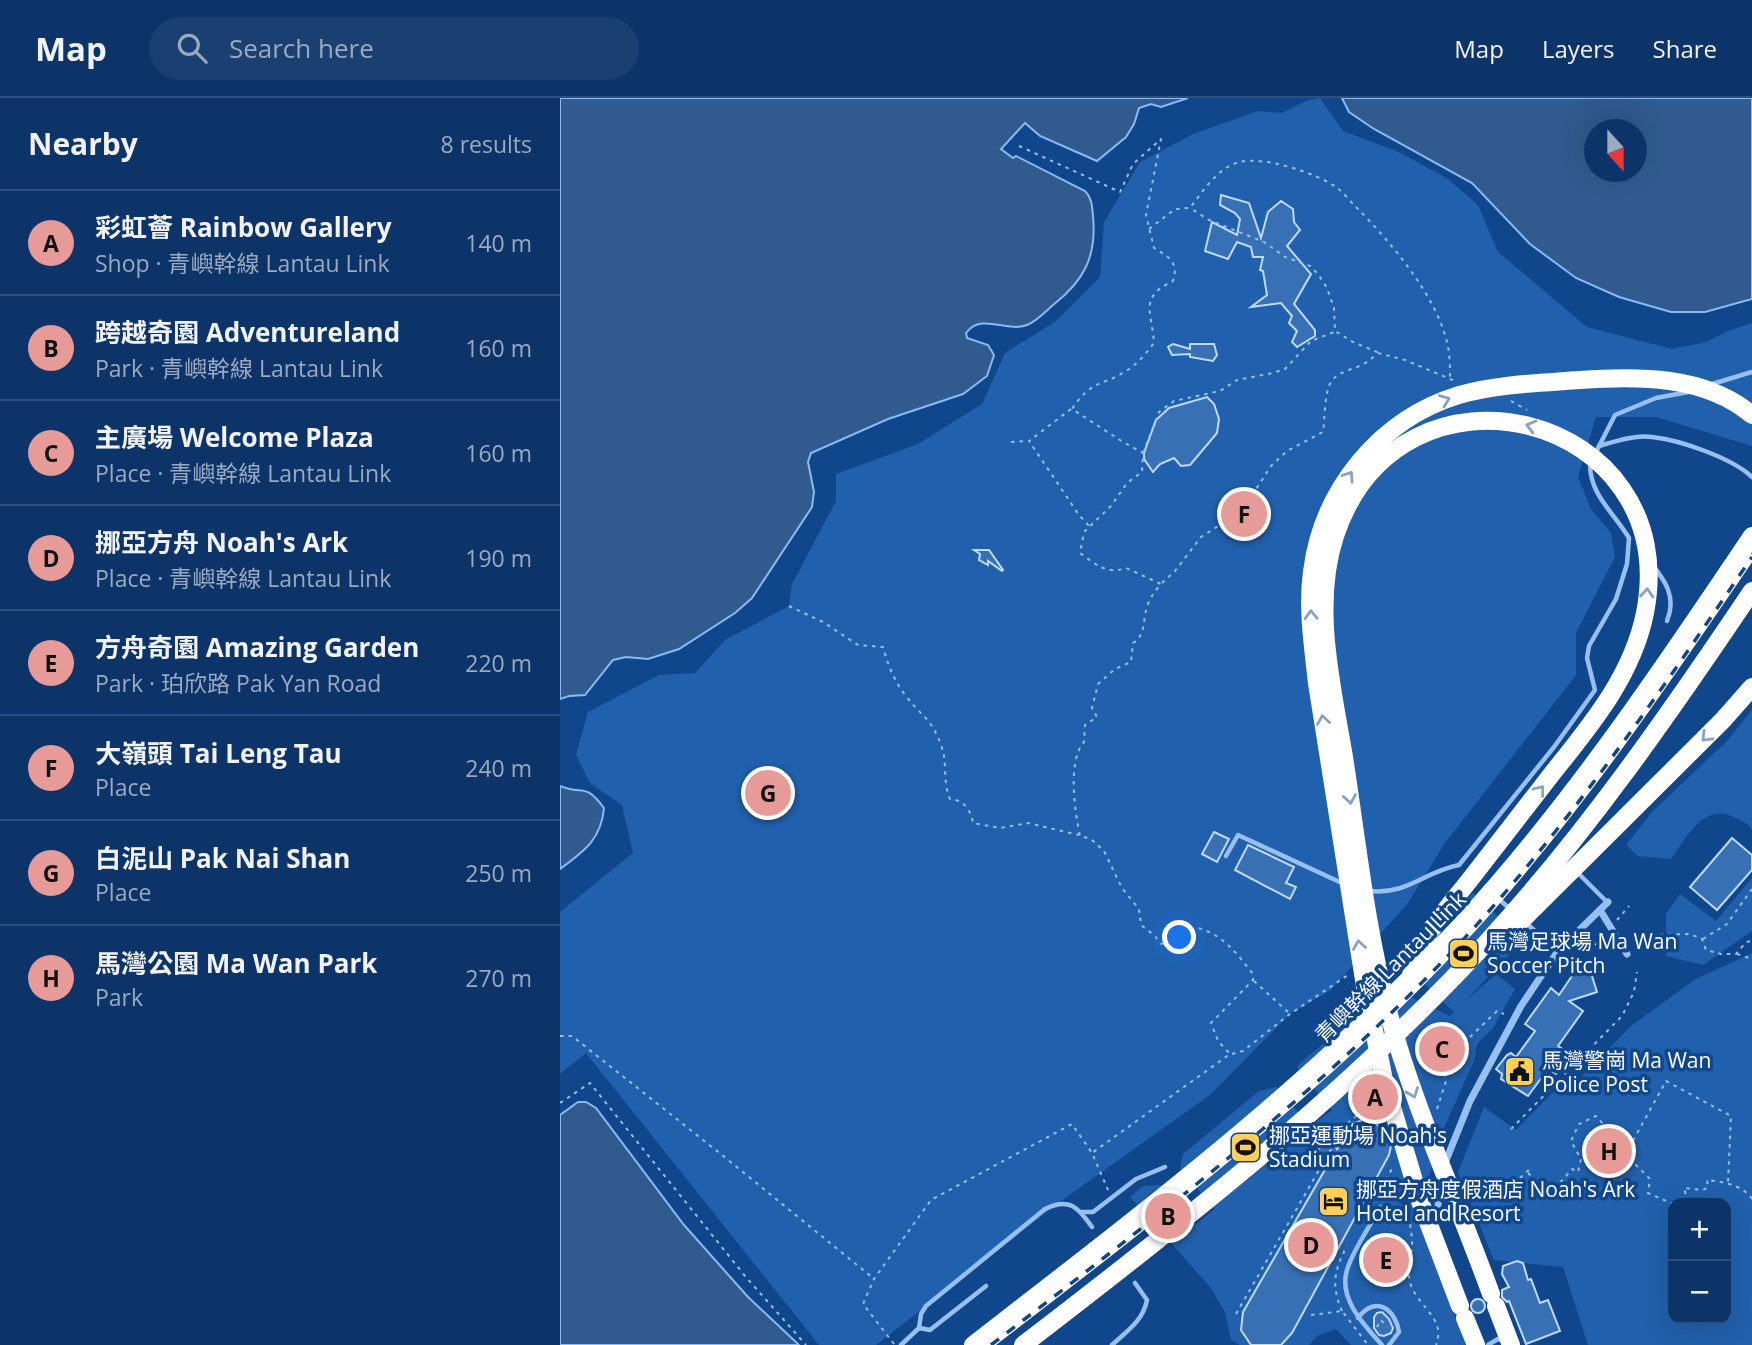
<!DOCTYPE html>
<html lang="en">
<head>
<meta charset="utf-8">
<style>
  body { margin:0; font-family:"Open Sans","Noto Sans TC",sans-serif; background:#1a3f71; color:#f1f3f6 }
  .controls { position:absolute; right:21px; bottom:21px; display:grid; overflow:hidden; border-radius:14px; box-shadow:0 7px 28px #0002 }
  .controls button { width:63px; height:63px; display:grid; place-items:center; padding:0; border:0; border-bottom:2px solid #2c4f7d; background:#0c3469; color:#f1f3f6; font:35px sans-serif }
  .compass { position:absolute; left:1024px; top:21px; width:63px; height:63px; border-radius:50%; background:#0c3469; box-shadow:0 7px 28px #0002; rotate:159deg }
  .you { position:absolute; left:620px; top:840px; width:24px; height:24px; margin:-18px; border:5px solid #fff; border-radius:50%; background:#1a73e8; box-shadow:0 0 0 10px #1a73e833 }
  .badge { display:grid; place-items:center; width:46px; height:46px; border-radius:50%; background:#e69b98; color:#111; font-size:23px; font-weight:700 }
  .pin { position:absolute; translate:-50% -50%; border:4px solid #fff; box-shadow:0 2px 7px #0006 }
  .list { margin:0; padding:0; list-style:none }
  h2 { display:flex; justify-content:space-between; align-items:center; height:91px; margin:0; padding:0 28px; font-size:30px }
  h2 small { font-size:23px; font-weight:400; color:#9aaac0 }
  .list li { display:grid; grid-template-columns:46px 1fr auto; gap:21px; align-items:center; box-sizing:border-box; height:105px; padding:0 28px; border-top:2px solid #2c4f7d }
  .list b { display:block; font-size:26px; white-space:nowrap }
  .list p { margin:0; font-size:23px; white-space:nowrap; color:#9aaac0 }
  .list em { font-size:23px; font-style:normal; color:#9aaac0 }
  .icon { flex:none; width:38px; height:38px; fill:none; stroke:currentColor; stroke-width:2; stroke-linecap:round; stroke-linejoin:round }
  .map { position:relative; flex:none; width:1192px; height:1247px; overflow:hidden }
  header { display:flex; align-items:center; gap:42px; box-sizing:border-box; height:98px; padding:0 35px; background:#0c3469; border-bottom:2px solid #2c4f7d }
  header strong { font-size:33px }
  nav { display:flex; gap:38px; margin-inline-start:auto; font-size:24px }
  .search { width:490px; height:63px; background:#1a3f71; display:flex; align-items:center; gap:18px; box-sizing:border-box; padding:0 24px; border-radius:38px; color:#9aaac0; font-size:26px }
  main { display:flex }
  aside { flex:1; background:#0c3469 }
  .map>svg:first-child { display:block }
  .green { fill:#2160ac; fill-rule:evenodd }
  .water { fill:#315a8e; stroke:#88bbf6; stroke-width:2; fill-rule:evenodd }
  .building { fill:#3870b6; stroke:#bedbfd; stroke-width:2 }
  .lines { fill:none; stroke-linecap:round; stroke-linejoin:round }
  .path { stroke:#97c0f2; stroke-width:2; stroke-dasharray:3.5 5; stroke-linecap:butt }
  .service { stroke:#97c0f2; stroke-width:4.5 }
  .minor { stroke:#97c0f2; stroke-width:7 }
  .motorway { stroke:#fff; stroke-width:18 }
  .rail-casing { stroke:#fff; stroke-width:6 }
  .rail { stroke:#10468c; stroke-width:3.5; stroke-dasharray:10; stroke-linecap:butt }
  .oneway { stroke:#88a2c6 }
  .labels { text-anchor:middle; dominant-baseline:central; stroke-width:7; stroke-linejoin:round; paint-order:stroke }
  .poi-label { font-size:21px; fill:#fff; stroke:#10468c; text-anchor:start }
  .street-label { font-size:21px; fill:#fff; stroke:#10468c }
</style>
</head>
<body>
<header>
<strong>Map</strong>
<div class="search"><svg class="icon" aria-label="search" viewBox="0 0 24 24"><circle cx="10" cy="10" r="6"/><path d="M15 15l6 6"/></svg>Search here</div>
<nav><a>Map</a><a>Layers</a><a>Share</a></nav>
</header>
<main>
<aside>
<h2>Nearby<small>8 results</small></h2>
<ul class="list">
<li><span class="badge">A</span><div><b>彩虹薈 Rainbow Gallery</b><p>Shop · 青嶼幹線 Lantau Link</p></div><em>140 m</em></li>
<li><span class="badge">B</span><div><b>跨越奇園 Adventureland</b><p>Park · 青嶼幹線 Lantau Link</p></div><em>160 m</em></li>
<li><span class="badge">C</span><div><b>主廣場 Welcome Plaza</b><p>Place · 青嶼幹線 Lantau Link</p></div><em>160 m</em></li>
<li><span class="badge">D</span><div><b>挪亞方舟 Noah's Ark</b><p>Place · 青嶼幹線 Lantau Link</p></div><em>190 m</em></li>
<li><span class="badge">E</span><div><b>方舟奇園 Amazing Garden</b><p>Park · 珀欣路 Pak Yan Road</p></div><em>220 m</em></li>
<li><span class="badge">F</span><div><b>大嶺頭 Tai Leng Tau</b><p>Place</p></div><em>240 m</em></li>
<li><span class="badge">G</span><div><b>白泥山 Pak Nai Shan</b><p>Place</p></div><em>250 m</em></li>
<li><span class="badge">H</span><div><b>馬灣公園 Ma Wan Park</b><p>Park</p></div><em>270 m</em></li>
</ul>
</aside>
<div class="map">
<svg width="1192" height="1247" viewBox="0 0 1192 1247">
  <rect width="100%" height="100%" fill="#10468c"/>
  <!-- green -->
  <g class="green">
    <polygon points="760,0 783,33 839,54 888,81 918,107 938,154 1027,229 1112,251 1146,244 1168,233 1192,225 1192,348 1096,319 1036,319 1018,379 1031,411 1051,435 1055,459 1016,535 1016,577 885,745 848,805 771,892 730,916 650,997 497,1106 316,1247 259,1247 26,955 0,976 0,814 73,755 62,707 30,685 16,657 28,614 99,577 135,575 165,542 229,508 232,486 276,403 276,376 358,346 422,306 445,255 496,223 540,179 544,124 580,64 633,36 698,13 722,15 748,2"/>
    <path d="M1192,612V732C1188,725 1182,723 1174,719C1144,704 1126,740 1111,761L1078,758L1066,747L1093,713L1167,643Z"/>
    <polygon points="1192,780 1192,833 1143,867 1106,858 1106,816 1120,796 1156,823"/>
    <polygon points="913,795 963,842 904,904 936,876 955,891 933,930 917,946 914,963 883,1032 864,1095 861,1127 906,1247 791,1247 776,1231 757,1238 749,1247 680,1247 671,1242 665,1214 650,1189 570,1099 583,1088 601,1087 636,1126 655,1111 620,1070 623,1056 699,993 716,989 750,1028 772,1012 737,970 739,966 830,889 890,918 894,914 844,867"/>
    <path d="M1192,855V1247H1028L1003,1169L934,1162L898,1074L924,1009L956,1032L997,990L1014,986L1071,928L1134,882ZM1113,1105H1166V1221H1113Z"/>
  </g>
  <!-- water -->
  <g class="water">
    <path d="M0,0H628L601,9L591,6L579,10L574,26L566,39L537,63L480,38L465,25L441,51L453,60L456,58L525,93C532,100 532,108 533,118C537,158 524,183 493,207C485,214 477,223 467,227C446,235 422,214 406,235L407,240L428,247L434,257L427,278L403,296L328,321L251,355L248,364L254,394L252,409L192,500L175,515L119,551L88,561L66,559L53,562L25,597L9,598L0,601Z"/>
    <path d="M782,0H1192V201L1145,214H1111L1059,199L1016,180L970,146L912,85L814,31L789,14ZM1034,32H1076V74H1034Z"/>
    <path d="M0,688C23,698 24,683 44,710C41,742 24,753 0,771Z"/>
    <polygon points="18,1004 26,1004 36,1010 124,1127 188,1199 239,1247 0,1247 0,1017"/>
  </g>
  <!-- building -->
  <g class="building">
    <polygon points="661,97 689,105 701,140 708,114 721,103 733,111 734,124 740,132 727,148 751,176 734,206 755,232 755,238 737,249 732,244 737,233 729,225 732,218 721,205 691,209 707,197 703,173 700,172 703,159 693,159 691,149 677,144 668,161 645,153 652,124 677,137 680,121 675,115 660,107"/>
    <polygon points="613,246 630,251 630,246 654,246 657,257 653,263 630,259 630,256 612,257 608,249"/>
    <polygon points="647,299 654,306 659,321 657,335 630,367 621,368 614,360 600,366 593,374 584,361 584,355 596,322 609,310"/>
    <polygon points="414,452 429,452 443,472 442,473 428,463 428,467 419,462 420,456"/>
    <polygon points="654,734 669,741 657,764 642,756"/>
    <polygon points="1172,740 1192,757 1192,772 1157,812 1130,789"/>
    <polygon points="688,747 734,769 726,785 736,789 730,801 675,772"/>
    <polygon points="1018,869 1032,878 1037,894 1009,903 1023,913 998,948 1010,956 996,976 988,971 968,998 941,981 942,976 936,971 947,957 951,955 956,959 975,933 965,926 991,890 999,897"/>
    <polygon points="806,1020 814,1023 829,1041 831,1048 829,1057 732,1235 721,1247 691,1247 681,1232 683,1214 770,1063 757,1052 772,1042 777,1051 793,1026"/>
    <polygon points="957,1163 963,1165 968,1182 971,1181 980,1205 988,1202 1000,1233 966,1246 949,1203 947,1204 942,1199 942,1192 949,1189 942,1176 943,1168"/>
    <circle cx="918" cy="1208" r="7"/>
    <polygon points="822,1214 829,1221 833,1230 831,1235 824,1238 819,1237 814,1230 814,1219 817,1215"/>
  </g>
  <g class="lines">
    <!-- path -->
    <g class="path">
      <path d="M459,48L560,94L573,66L601,41L586,117L594,150C609,159 619,164 613,183C578,200 592,213 594,245C586,255 578,266 566,273C541,289 532,281 512,311L563,344L583,355L582,374L567,385L551,408L524,434L520,455C535,466 547,477 566,470L601,486C596,492 591,498 588,506C582,520 587,537 573,545L571,564L555,571L538,586L532,610L537,619L525,627L524,644C507,663 515,715 520,738L531,741L544,753L562,790L579,811L581,827L595,838L601,846L626,838L638,830C664,837 677,856 693,876V882L651,925L658,943L670,956L532,1055"/>
      <path d="M589,131L615,111L630,110C643,93 658,69 680,64C704,58 756,75 776,89C783,94 789,102 795,108C829,142 879,200 888,249C890,259 890,271 890,281"/>
      <polyline points="818,255 845,262 895,283"/>
      <polyline points="951,303 967,312"/>
      <polyline points="511,311 469,343 519,417 530,429"/>
      <polyline points="451,344 468,343"/>
      <polyline points="583,355 599,314 614,303 660,293 677,282 713,275 725,271 751,243 774,234"/>
      <path d="M602,485L615,473L641,439L682,413L711,368L727,353L763,334C765,320 764,296 771,284C780,269 805,273 817,254L793,244L775,233L774,210L767,190L758,176L750,168L725,159L704,144L649,122L630,110"/>
      <path d="M229,508L263,524L298,547L323,549C328,567 334,583 346,598C361,618 372,621 381,647C388,664 382,683 390,701C404,702 411,712 413,725L440,730L468,725L519,737"/>
      <polyline points="1057,822 1069,808"/>
      <polyline points="1091,837 1130,836 1142,841 1146,852 1161,856 1176,856 1186,844 1192,843"/>
      <polyline points="1143,841 1167,826 1192,791"/>
      <polyline points="1035,847 1044,837"/>
      <polyline points="1177,856 1192,861"/>
      <polyline points="694,883 729,915"/>
      <polyline points="0,938 12,938 162,1057 313,1180"/>
      <polyline points="910,939 937,913 944,916"/>
      <polyline points="672,956 683,953 730,916 788,877"/>
      <polyline points="862,968 870,960 882,958 907,940"/>
      <polyline points="0,1005 30,985 185,1178 246,1247"/>
      <polyline points="877,1011 886,983 882,958"/>
      <polyline points="951,1031 1062,918 1074,894 1077,874"/>
      <polyline points="1069,1050 1106,983 1171,1018 1168,1085"/>
      <path d="M960,1080L970,1071L969,1076L976,1083L996,1089L998,1094L1002,1092L999,1086L1012,1071L1018,1074L1021,1061L1011,1043L1019,1026L1036,1018C1049,1030 1049,1049 1068,1051L1070,1061L1090,1081L1088,1095L1113,1106"/>
      <polyline points="813,1104 834,1067"/>
      <path d="M1116,1105L1127,1101L1124,1090L1143,1092L1148,1089L1147,1082C1163,1084 1183,1087 1192,1101"/>
      <polyline points="844,1108 841,1110 842,1114 846,1112"/>
      <path d="M849,1118C850,1127 852,1136 852,1145C852,1157 847,1172 850,1184C856,1208 887,1220 876,1247"/>
      <path d="M782,1213C771,1188 774,1172 787,1148"/>
      <polyline points="676,1216 785,1027 804,1012 817,1010"/>
      <polyline points="751,1217 782,1213 808,1247"/>
      <polyline points="817,1229 821,1222 827,1229"/>
      <polyline points="334,1246 303,1206 314,1181 371,1102 512,1026 532,1055 548,1092"/>
    </g>
    <!-- service -->
    <g class="service">
      <polyline points="1149,287 1192,274"/>
      <path d="M1039,348C1056,343 1074,337 1092,339C1120,342 1172,360 1192,379"/>
      <polyline points="1035,356 1055,317 1096,300 1128,294"/>
      <path d="M1090,464C1105,482 1117,499 1107,523"/>
      <polyline points="666,758 678,737 784,786"/>
      <polyline points="1016,773 1047,804"/>
      <path d="M809,793C848,797 863,774 899,767L994,649L1035,592L1027,560L1029,548L1056,501L1067,466L1069,440C1055,416 1030,397 1030,367"/>
      <polyline points="933,796 950,811"/>
      <polyline points="965,824 997,853"/>
      <path d="M820,1109C811,1127 792,1154 787,1172C778,1201 805,1228 822,1247"/>
      <polyline points="521,1114 533,1114 576,1081 605,1069"/>
      <path d="M798,1220C815,1197 835,1210 839,1234L829,1247"/>
      <polyline points="359,1230 370,1232 426,1188"/>
      <path d="M341,1247L359,1230L361,1216L366,1208L485,1111C509,1099 518,1109 532,1129"/>
      <path d="M552,1247C567,1233 583,1223 587,1202L575,1185"/>
      <polyline points="928,1247 938,1241 943,1243"/>
    </g>
    <!-- minor -->
    <g class="minor">
      <polyline points="1040,812 1067,856"/>
      <polyline points="885,1065 910,1003 961,908 998,853 1048,804"/>
      <polyline points="877,1118 880,1087"/>
    </g>
    <!-- motorway -->
    <g class="motorway">
      <polyline points="946,838 1163,622 1192,589"/>
      <path d="M850,881C853,870 855,858 861,848C874,824 895,801 912,779C938,745 965,711 991,677C1030,628 1072,579 1085,515C1124,315 840,242 775,438C752,508 772,588 784,659C797,743 806,831 828,913C854,1010 897,1102 931,1196"/>
      <path d="M900,1208L860,1103L824,982L805,888L757,585C753,548 747,510 752,474C762,392 820,321 899,297C938,286 980,285 1020,282C1077,278 1145,277 1192,317"/>
      <polyline points="936,1208 951,1247"/>
      <polyline points="905,1220 916,1247"/>
      <path d="M413,1247C586,1113 754,986 903,825C1012,706 1102,572 1192,438"/>
      <path d="M463,1247C626,1122 787,996 927,844C1026,736 1110,615 1192,493"/>
    </g>
    <defs>
      <path id="rail" d="M431,1247C600,1117 769,988 913,831C1018,715 1105,587 1192,459"/>
    </defs>
    <!-- rail casing -->
    <use href="#rail" class="rail-casing"/>
    <!-- rail -->
    <use href="#rail" class="rail"/>
  </g>
  <!-- one-way arrows -->
  <defs><path id="oneway-chevron" d="M-2-3.5L2.5 0L-2 3.5" fill="none" stroke-width="1.6" stroke-linecap="round" stroke-linejoin="round" transform="scale(1.75)"/></defs>
  <g class="oneway">
    <use href="#oneway-chevron" transform="translate(885 302) rotate(-21)"/>
    <use href="#oneway-chevron" transform="translate(971 328) rotate(-165)"/>
    <use href="#oneway-chevron" transform="translate(789 378) rotate(-56)"/>
    <use href="#oneway-chevron" transform="translate(1087 495) rotate(-85)"/>
    <use href="#oneway-chevron" transform="translate(751 517) rotate(-92)"/>
    <use href="#oneway-chevron" transform="translate(763 622) rotate(-99)"/>
    <use href="#oneway-chevron" transform="translate(1146 639) rotate(135)"/>
    <use href="#oneway-chevron" transform="translate(980 692) rotate(-52)"/>
    <use href="#oneway-chevron" transform="translate(790 701) rotate(81)"/>
    <use href="#oneway-chevron" transform="translate(799 847) rotate(-99)"/>
    <use href="#oneway-chevron" transform="translate(853 995) rotate(69)"/>
  </g>
  <!-- icons -->
  <defs>
    <symbol id="stadium-square" viewBox="-11 -11 22 22"><rect x="-9" y="-9" width="18" height="18" rx="4" fill="#ffcf58" stroke="#10468c"/><path d="M0-5a6.5 5 0 1 0 0 10a6.5 5 0 1 0 0-10ZM-3.5-1.8h7v3.6h-7Z" fill="#111"/></symbol>
    <symbol id="civic-square" viewBox="-11 -11 22 22"><rect x="-9" y="-9" width="18" height="18" rx="4" fill="#ffcf58" stroke="#10468c"/><path d="M-.6-6.5H3V-4.5H.6V-3L4-1V1h2V6H-6V1h2V-1L-.6-3ZM-1.2 2.5V6h2.4V2.5Z" fill="#111"/></symbol>
    <symbol id="hotel-square" viewBox="-11 -11 22 22"><rect x="-9" y="-9" width="18" height="18" rx="4" fill="#ffcf58" stroke="#10468c"/><path d="M-6-4.5h1.5V1H6V5H4.5V3h-9V5H-6ZM-4 0a1.8 1.8 0 1 1 3.6 0ZM.5 0V-2.5h3Q6-2.5 6 0Z" fill="#111"/></symbol>
  </defs>
  <g fill-rule="evenodd">
    <use href="#stadium-square" x="886" y="838" width="35" height="35"/>
    <use href="#civic-square" x="942" y="956" width="35" height="35"/>
    <use href="#stadium-square" x="668" y="1032" width="35" height="35"/>
    <use href="#hotel-square" x="756" y="1086" width="35" height="35"/>
  </g>
  <g class="labels">
    <!-- poi labels -->
    <g class="poi-label">
      <text x="927" y="843">馬灣足球場 Ma Wan<tspan x="927" dy="24">Soccer Pitch</tspan></text>
      <text x="982" y="962">馬灣警崗 Ma Wan<tspan x="982" dy="24">Police Post</tspan></text>
      <text x="709" y="1037">挪亞運動場 Noah's<tspan x="709" dy="24">Stadium</tspan></text>
      <text x="796" y="1091">挪亞方舟度假酒店 Noah's Ark<tspan x="796" dy="24">Hotel and Resort</tspan></text>
    </g>
    <!-- street labels -->
    <g class="street-label">
      <text transform="translate(830 869) rotate(-45)">青嶼幹線 Lantau Link</text>
    </g>
  </g>
</svg>
<div class="controls">
<button>+</button>
<button>−</button>
</div>
<svg class="compass" viewBox="-18 -18 36 36"><path d="M0-13l5 13h-10z" fill="#e53935"/><path d="M0 13l5-13h-10z" fill="#9aaac0"/></svg>
<div class="you"></div>
<div class="pin badge" style="left:815px;top:999px">A</div>
<div class="pin badge" style="left:608px;top:1118px">B</div>
<div class="pin badge" style="left:882px;top:951px">C</div>
<div class="pin badge" style="left:751px;top:1147px">D</div>
<div class="pin badge" style="left:826px;top:1162px">E</div>
<div class="pin badge" style="left:684px;top:416px">F</div>
<div class="pin badge" style="left:208px;top:695px">G</div>
<div class="pin badge" style="left:1049px;top:1053px">H</div>
</div>
</main>
</body>
</html>
